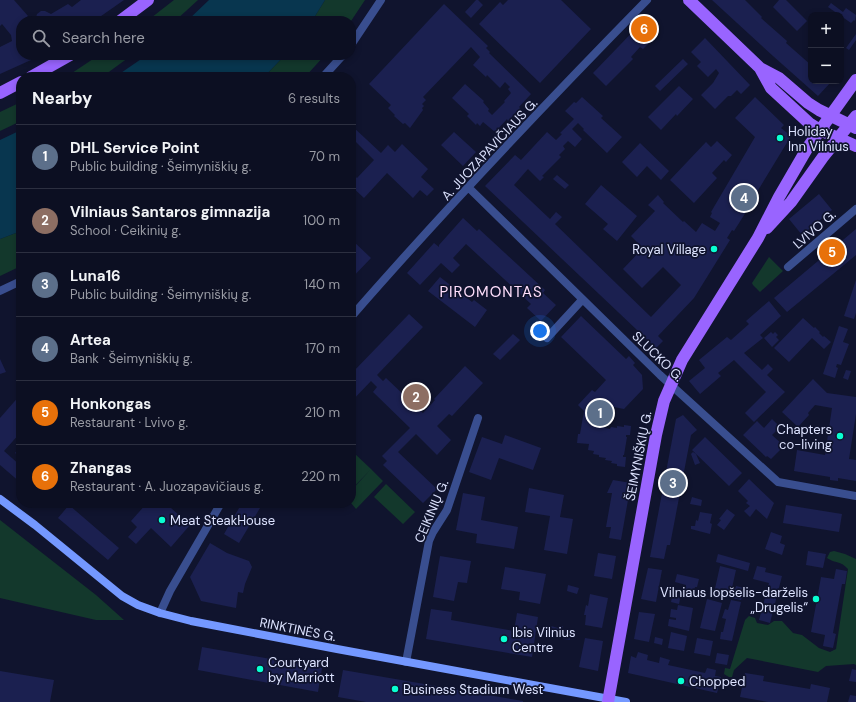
<!DOCTYPE html>
<meta charset="utf-8">
<style>
:root{--surface:#0c0f22;--page:#1a1d2f;--text:#f1f3f6;--muted:#9a9ca5;--line:#2c2f40;--accent:#0b8043}
body{margin:0;font-family:"DM Sans",sans-serif;background:var(--page);color:var(--text)}
.controls{position:absolute;right:12px;top:12px;display:grid;overflow:hidden;border-radius:8px;box-shadow:0 2px 6px #0003}
.controls button{width:36px;height:36px;display:grid;place-items:center;padding:0;border:0;border-bottom:1px solid var(--line);background:var(--surface);color:var(--text);font:20px sans-serif}
.you{position:absolute;left:540px;top:331px;width:14px;height:14px;margin:-10px;border:3px solid #fff;border-radius:50%;background:#1a73e8;box-shadow:0 0 0 6px #1a73e833}
.badge{display:grid;place-items:center;width:26px;height:26px;border-radius:50%;background:var(--accent);color:#fff;font-size:13px;font-weight:700}
.pin{position:absolute;translate:-50% -50%;border:2px solid #fff;box-shadow:0 1px 4px #0006}
.list{margin:0;padding:0;list-style:none}
h2{display:flex;justify-content:space-between;align-items:center;height:52px;margin:0;padding:0 16px;font-size:17px}
h2 small{font-size:13px;font-weight:400;color:var(--muted)}
.list li{display:grid;grid-template-columns:26px 1fr auto;gap:12px;align-items:center;box-sizing:border-box;height:64px;padding:0 16px;border-top:1px solid var(--line)}
.list b{display:block;font-size:15px;white-space:nowrap}
.list p{margin:0;font-size:13px;white-space:nowrap;color:var(--muted)}
.list em{font-size:13px;font-style:normal;color:var(--muted)}
.icon{flex:none;width:22px;height:22px;fill:none;stroke:currentColor;stroke-width:2;stroke-linecap:round;stroke-linejoin:round}
.map{position:relative;flex:none;width:856px;height:702px;overflow:hidden}
.search{position:absolute;background:var(--surface);box-shadow:0 2px 6px #0003;left:16px;top:16px;width:340px;height:44px;display:flex;align-items:center;gap:10px;box-sizing:border-box;padding:0 14px;border-radius:16px;color:var(--muted);font-size:15px}
.panel{position:absolute;background:var(--surface);box-shadow:0 2px 6px #0003;left:16px;top:72px;width:340px;height:436px;border-radius:16px}
.map>svg:first-child{display:block}
.green{fill:#13382c}
.water{fill:#08364f}
.building{fill:#1b2050}
.lines{fill:none;stroke-linecap:round;stroke-linejoin:round}
.minor{stroke:#394e8f;stroke-width:8}
.tertiary{stroke:#394e8f;stroke-width:8}
.secondary{stroke:#7498ff;stroke-width:8}
.primary{stroke:#9964ff;stroke-width:12}
.poi-dot{fill:#09ffd2;stroke:#10142e;stroke-width:1.5}
.labels{text-anchor:middle;stroke-width:3.5;stroke-linejoin:round;paint-order:stroke}
.poi-label{font-size:13px;fill:#dde3ff;stroke:#10142e;text-anchor:start}
.street-label{font-size:13px;fill:#dde3ff;stroke:#10142e}
.quarter-label{font-size:15px;letter-spacing:1px;fill:#ffdffc;stroke:#10142e}
</style>
<div class="map">
<svg width="856" height="702" viewBox="0 0 856 702">
<rect width="100%" height="100%" fill="#10142e"/>
<!-- green -->
<path class="green" d="M174,0H198L175,21H147Z
M325,0H365L351,21H312Z
M99,55H132L102,77H66Z
M285,55H325L305,77H264Z
M21,102V121L0,131V112Z
M21,231V266L0,276V239Z
M769,257L783,271L760,292L753,285L752,283Z
M354,453L371,469L351,490V457Z
M371,469L383,481L356,509L351,503V491Z
M386,484L415,512L403,524L374,497Z
M0,520L96,595L124,620H96L0,598Z
M834,551L845,554L856,559V665L854,664L826,666L818,672L747,658L734,670L732,677H729L724,674L725,668L730,669L745,620L749,616L755,618L757,623L768,625L774,621H782L793,633L802,635L819,648L830,652L836,649L848,569C840,560 836,564 827,558L830,552Z"/>
<!-- water -->
<path class="water" d="M209,0H325L312,21H187Z
M147,55H285L264,77H115Z
M21,130V231L0,239V140Z"/>
<!-- building -->
<path class="building" d="M0,0H14L28,16L21,21V55H40L31,60L0,74V47L12,41L11,35L2,24L0,26Z
M81,0H124L94,21H35L37,14L41,11H45L51,14L68,4L72,7Z
M476,0H478L483,5L471,18L465,12Z
M508,0H561L591,29L540,83L479,24L500,2L503,5Z
M712,0H745L762,17L761,18L787,41L786,43L811,65V81L831,82L818,96L773,56Z
M779,0H786L807,21L797,31L773,7Z
M831,3L843,12L846,8L856,15L855,21L854,20L851,23L828,7Z
M444,4L488,46L486,48L490,52L489,53L531,94L519,107L520,108L508,121L507,119L495,132L483,122L480,126L477,123L476,125L467,116L469,114L452,98L465,84L484,101L483,102L489,109L488,111L492,115L505,102L504,101L511,93L508,89L510,87L505,82L500,88L487,75L486,77L473,65L480,57L471,47L423,97L426,100L422,104L424,106L422,108L423,110L410,128L405,123L403,124L394,116L395,115L388,108L391,105L369,84Z
M645,19L657,30L646,41L649,43L643,49L640,47L631,57L633,59L606,86L593,73Z
M856,34V40L849,50L846,48Z
M705,38L750,85L741,94L737,90L731,96H728L715,109L701,95L713,83L719,73L716,69L708,77L697,66L701,62L691,52Z
M683,59L688,64L660,91L655,86Z
M679,86L693,99L677,116L676,114L661,130L648,117Z
M582,97L603,116L601,118L622,137L607,153L583,130L584,129L578,123L572,129L582,139L575,147L568,141L563,146L565,149L559,155L561,157L542,176L544,177L540,181L528,169L514,185L550,219L556,212L562,217L555,224L651,317L681,285L663,267L642,288L623,269L643,248L631,236L655,211L648,205L658,195L664,202L663,203L683,222L684,221L696,232L702,223L715,231L720,223L710,217L712,213L711,212L755,137L735,118L755,97L784,125L781,128L791,136L757,192L758,193L734,231L732,230L727,238L730,240L694,298L658,336L663,341L656,348L485,186L515,155L521,160L547,132L556,140L562,134L560,133L574,119L565,111L574,102L576,103Z
M351,125L381,153L388,145L395,152L402,144L428,169L421,177L434,189L427,196L420,190L413,198L387,173L364,198L351,186V172L357,178L374,160L356,142L351,147Z
M454,132L476,152L463,166L441,145Z
M717,141L732,155L726,162L724,160L712,173L717,178L694,203L670,180L706,142L711,147Z
M640,143L669,171L661,180L647,166L637,177L622,162Z
M557,175L569,185L565,189L553,179Z
M601,185L637,216L617,241L603,229L608,224L585,204Z
M819,194L832,210L802,235L789,219Z
M463,218L477,231L479,229L545,290L543,293L556,305L541,321L527,308L531,304L466,244L453,258L460,265L452,273L441,263L420,285L407,273L434,243L439,247V245Z
M856,229V255L787,312L774,298Z
M351,239L371,258L351,279Z
M440,277L472,302L474,300L487,310L475,327L428,291Z
M856,280V313L854,319L844,316Z
M769,301L781,316L760,335L763,338L744,353L762,370L768,364L773,369L767,375L785,392L754,422L745,413L766,392L734,360L718,373L721,376L700,394L689,381L705,368L699,360L727,337L731,340L749,324L746,321Z
M409,314L423,327L377,375L383,381L386,378L423,413L435,400L434,399L465,366L483,383L452,416L449,414L437,426L451,440L437,455L416,434L398,452L437,489L423,503L383,465L387,461L382,456L410,428L373,392L377,387L371,381L351,402V374Z
M581,316L626,359L629,356L635,363L633,365L642,375L643,389L624,409L609,406L605,428L610,429L611,427L617,428V426L624,427V425L631,426L630,435H626V437H627L624,455H623V457H626L625,467L617,466V464L611,463L612,461L605,460L606,458L599,457V455L593,454L594,451L588,450L589,444L577,443L578,434H580L584,411L578,405L592,390L595,392L606,380L561,337Z
M803,318L814,328L815,327L820,332L819,333L823,337L824,336L831,342L824,349L812,338L789,362L774,348Z
M839,326L848,329L843,342L849,344L841,365L837,364L836,367L838,368L835,378L823,374Z
M771,332L773,334L775,332L778,335L776,337L779,340L772,347L764,338Z
M513,334L520,340L500,360L493,354Z
M0,359L6,372L0,374Z
M846,370L851,371L848,380L843,378Z
M813,379L827,393L856,397V414L849,459L856,460V481L838,478V481L830,480V477L794,471L797,450L825,455L832,408L815,405L808,413L809,415L798,427L782,412Z
M21,394V432L4,451L21,466V483L0,465V418Z
M683,415L697,430L691,435L670,545H667L664,559L650,557L676,419Z
M772,419L780,427L772,435L784,446L771,459L767,456L766,457L743,435L757,421L764,428Z
M505,435L541,448L533,470L499,458L491,480L469,472L482,437L502,444Z
M705,437L742,473L729,486L692,450Z
M21,445V458L15,453Z
M693,452L696,454L700,463L695,465L691,454Z
M749,479L774,503L767,519L756,509L750,517L744,511L750,506L746,503L748,501L738,491Z
M613,480L631,483L621,540L609,538L611,527H606L612,493H607Z
M529,488L564,495L560,517L573,519L567,554L544,550L550,516L525,512Z
M463,493L485,497L481,520L518,527L514,549L476,543L477,534L456,530Z
M692,497L702,500L701,506L690,504Z
M147,503H175L171,508L190,525L171,547L151,528L136,544L128,537L137,527L131,521Z
M242,503H263L239,543L224,534Z
M69,505L119,548L108,560L58,518Z
M786,505L842,514L839,532L783,523Z
M727,509L735,515L724,530L717,525L721,520L719,519Z
M700,512L712,514L710,523L712,524L710,534L691,529V526H695L696,520L698,521Z
M771,532L782,536L780,543L785,545L782,555L765,549Z
M210,543L227,553L249,561L252,567L245,584L243,593L238,592L236,608L201,601L190,577Z
M808,551L826,554L823,568L806,565Z
M598,553L616,556L612,579L594,576Z
M718,554L750,563L748,571L716,562Z
M440,556L471,561L467,583L458,582L454,601L433,597Z
M720,566L736,570L730,597L714,593Z
M757,566L766,568L765,572L782,576L770,623L759,620L769,583L753,579Z
M505,567L546,574L540,604L519,600L520,592L501,589Z
M648,568L662,570L656,602L641,599Z
M836,569L847,571L845,584H842L833,633L836,634L833,648L823,646L825,635L811,632L821,577L834,579Z
M677,574L699,579L697,587H695L693,597L684,595L686,585L675,582Z
M568,585L579,588L577,594L567,591Z
M736,586L744,588L741,600L732,598Z
M673,593L681,594L679,604L671,602Z
M590,594L608,598L602,628L585,625L586,615H584L586,605L588,606Z
M707,599L722,603L715,631L700,628Z
M731,600L741,602L732,641L720,639L721,632H723L726,619L722,618L725,609L728,610Z
M678,605L693,608L689,631L668,626L669,619L676,620V618L670,617L671,609L677,610Z
M431,609L452,612L451,620L514,631L517,613L538,617L532,657L426,639Z
M639,612L655,614L649,642L634,639Z
M551,626L558,628L559,626H563L562,629L573,631L572,638L570,637V640L563,639V636L549,633Z
M671,632L687,636L684,651L668,648Z
M655,637L663,639L662,645L654,643Z
M585,638L603,641L598,671L579,667Z
M697,638L713,641L710,656L694,653Z
M202,647L322,668L318,692L198,670Z
M638,652L648,655L647,660L659,663L660,657L670,660L668,665L705,673L707,668L716,670L715,676L721,677L717,693L628,673L631,656L636,658Z
M717,653L729,655L727,665L715,663Z
M852,669L856,670V682L849,681Z
M343,670L523,701V702H366L338,697Z
M0,671L54,680L50,702H0Z
M745,673L764,676L763,681L810,689L811,684L830,688L827,702H768L740,697Z
M850,695L856,696V702H848Z"/>
<g class="lines">
<!-- minor -->
<path class="minor" d="M469,188L660,375L778,482L856,496
M788,267L856,209
M351,317C446,208 546,103 647,0
M547,338L582,300
M160,613L170,591L221,503
M406,662L429,541L433,532L447,510L478,418"/>
<!-- tertiary -->
<path class="tertiary" d="M351,45L381,0
M323,77L343,55
M0,291L21,281"/>
<!-- secondary -->
<path class="secondary" d="M0,499L35,525L122,596L138,605L160,613L191,621L337,649L626,702"/>
<!-- primary -->
<path class="primary" d="M689,0L760,68L779,78L808,103L819,110L856,128
M120,21L148,0
M760,68L771,88L809,123L820,130L856,146
M31,77L70,55
M0,93L21,82
M767,228L791,202L823,157L856,116
M608,702L656,435L664,401L682,360L758,238L779,197L808,147L856,80"/>
</g>
<!-- markers -->
<g class="poi-dot">
<circle cx="780" cy="138" r="4"/>
<circle cx="714" cy="249" r="4"/>
<circle cx="840" cy="436" r="4"/>
<circle cx="162" cy="520" r="4"/>
<circle cx="816" cy="599" r="4"/>
<circle cx="504" cy="639" r="4"/>
<circle cx="260" cy="669" r="4"/>
<circle cx="681" cy="681" r="4"/>
<circle cx="395" cy="689" r="4"/>
</g>
<g class="labels">
<!-- poi labels -->
<g class="poi-label">
<text x="788" y="136">Holiday<tspan x="788" dy="15">Inn Vilnius</tspan></text>
<text x="706" y="254" text-anchor="end">Royal Village</text>
<text x="832" y="434" text-anchor="end">Chapters<tspan x="832" dy="15">co-living</tspan></text>
<text x="170" y="525">Meat SteakHouse</text>
<text x="808" y="597" text-anchor="end">Vilniaus lopšelis-darželis<tspan x="808" dy="15">„Drugelis“</tspan></text>
<text x="512" y="637">Ibis Vilnius<tspan x="512" dy="15">Centre</tspan></text>
<text x="268" y="667">Courtyard<tspan x="268" dy="15">by Marriott</tspan></text>
<text x="689" y="686">Chopped</text>
<text x="403" y="694">Business Stadium West</text>
</g>
<!-- street labels -->
<g class="street-label">
<text transform="translate(489 149) rotate(-47)" y="5">A. JUOZAPAVIČIAUS G.</text>
<text transform="translate(814 229) rotate(-41)" y="5">LVIVO G.</text>
<text transform="translate(658 356) rotate(44)" y="5">SLUCKO G.</text>
<text transform="translate(638 456) rotate(-79)" y="5">ŠEIMYNIŠKIŲ G.</text>
<text transform="translate(431 511) rotate(-67)" y="5">CEIKINIŲ G.</text>
<text transform="translate(298 629) rotate(11)" y="5">RINKTINĖS G.</text>
</g>
<!-- quarter labels -->
<g class="quarter-label">
<text x="491" y="297">PIROMONTAS</text>
</g>
</g>
</svg>
<div class="controls">
<button>+</button>
<button>−</button>
</div>
<div class="you"></div>
<div class="pin badge" style="left:600px;top:413px;background:#5c6f8a">1</div>
<div class="pin badge" style="left:416px;top:397px;background:#8d6e63">2</div>
<div class="pin badge" style="left:673px;top:483px;background:#5c6f8a">3</div>
<div class="pin badge" style="left:744px;top:198px;background:#5c6f8a">4</div>
<div class="pin badge" style="left:832px;top:252px;background:#e8710a">5</div>
<div class="pin badge" style="left:644px;top:29px;background:#e8710a">6</div>
<div class="search"><svg class="icon" aria-label="search" viewBox="0 0 24 24"><circle cx="10" cy="10" r="6"/><path d="M15 15l6 6"/></svg>Search here</div>
<section class="panel">
<h2>Nearby<small>6 results</small></h2>
<ul class="list">
<li><span class="badge" style="background:#5c6f8a">1</span><div><b>DHL Service Point</b><p>Public building · Šeimyniškių g.</p></div><em>70 m</em></li>
<li><span class="badge" style="background:#8d6e63">2</span><div><b>Vilniaus Santaros gimnazija</b><p>School · Ceikinių g.</p></div><em>100 m</em></li>
<li><span class="badge" style="background:#5c6f8a">3</span><div><b>Luna16</b><p>Public building · Šeimyniškių g.</p></div><em>140 m</em></li>
<li><span class="badge" style="background:#5c6f8a">4</span><div><b>Artea</b><p>Bank · Šeimyniškių g.</p></div><em>170 m</em></li>
<li><span class="badge" style="background:#e8710a">5</span><div><b>Honkongas</b><p>Restaurant · Lvivo g.</p></div><em>210 m</em></li>
<li><span class="badge" style="background:#e8710a">6</span><div><b>Zhangas</b><p>Restaurant · A. Juozapavičiaus g.</p></div><em>220 m</em></li>
</ul>
</section>
</div>
